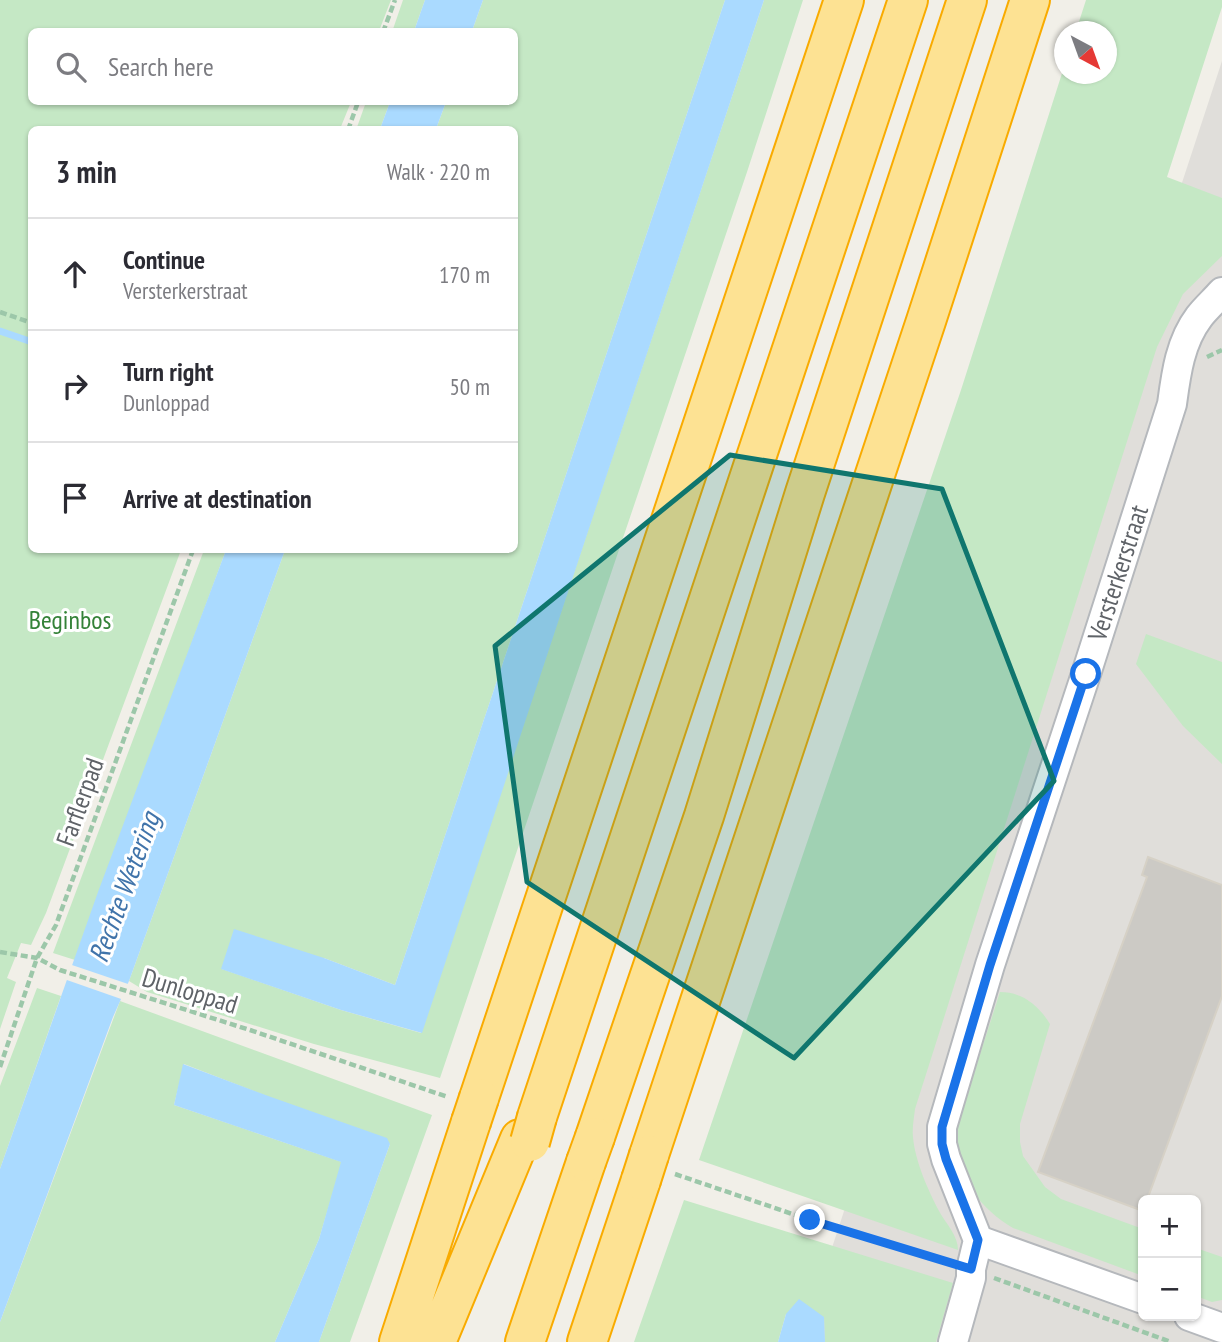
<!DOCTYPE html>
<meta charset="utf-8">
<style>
:root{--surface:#fff;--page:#f7f7f7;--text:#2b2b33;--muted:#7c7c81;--line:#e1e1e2}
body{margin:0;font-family:"PT Sans Narrow",sans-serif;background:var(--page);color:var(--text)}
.controls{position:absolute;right:21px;bottom:21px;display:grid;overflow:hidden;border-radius:10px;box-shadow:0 2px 5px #0004}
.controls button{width:63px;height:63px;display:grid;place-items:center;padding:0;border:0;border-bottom:2px solid var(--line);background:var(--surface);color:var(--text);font:35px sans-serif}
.compass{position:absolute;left:1054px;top:21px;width:63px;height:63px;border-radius:50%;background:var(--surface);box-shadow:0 2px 5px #0004;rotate:139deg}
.stop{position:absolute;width:21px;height:21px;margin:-16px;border:5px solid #1a73e8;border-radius:50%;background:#fff}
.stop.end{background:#1a73e8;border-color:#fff;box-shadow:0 2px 7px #0008}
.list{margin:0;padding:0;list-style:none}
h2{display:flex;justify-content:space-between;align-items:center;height:91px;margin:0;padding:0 28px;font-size:30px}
h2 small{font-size:23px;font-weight:400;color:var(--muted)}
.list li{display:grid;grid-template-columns:46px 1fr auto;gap:21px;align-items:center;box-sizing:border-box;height:112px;padding:0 28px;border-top:2px solid var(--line)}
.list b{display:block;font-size:26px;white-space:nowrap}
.list p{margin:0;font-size:23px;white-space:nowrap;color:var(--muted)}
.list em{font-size:23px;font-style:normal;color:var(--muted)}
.icon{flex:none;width:38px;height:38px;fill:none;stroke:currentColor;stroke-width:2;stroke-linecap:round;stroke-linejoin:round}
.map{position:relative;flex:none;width:1222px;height:1342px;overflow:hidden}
.search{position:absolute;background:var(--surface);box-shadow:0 2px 5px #0004;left:28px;top:28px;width:490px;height:77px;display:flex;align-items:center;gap:18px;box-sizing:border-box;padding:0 24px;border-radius:10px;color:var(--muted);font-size:26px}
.panel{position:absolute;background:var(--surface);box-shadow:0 2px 5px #0004;left:28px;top:126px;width:490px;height:427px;border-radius:10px}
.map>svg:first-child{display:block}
.industrial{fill:#e0deda;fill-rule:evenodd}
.green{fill:#c5e8c5}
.water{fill:#aadaff}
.pier{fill:#f1efe8}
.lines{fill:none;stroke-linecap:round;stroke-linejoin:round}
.stream{stroke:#aadaff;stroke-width:7}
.building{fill:#cccac5;stroke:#d6d1c6;stroke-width:2}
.minor-casing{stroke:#b5b8bc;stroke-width:32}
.motorway-casing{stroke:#f9ab00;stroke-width:42}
.path{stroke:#9cc7a9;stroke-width:4.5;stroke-dasharray:7 3.5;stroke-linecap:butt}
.minor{stroke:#fff;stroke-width:28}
.motorway{stroke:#fde293;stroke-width:38}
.motorway-bridge-casing{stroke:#f9ab00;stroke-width:42;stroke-linecap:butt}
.motorway-bridge{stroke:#fde293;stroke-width:38}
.route{stroke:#1a73e8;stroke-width:9}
.marked{fill:#0f766e;fill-opacity:0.2;stroke:#0f766e;stroke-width:5;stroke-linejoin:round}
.labels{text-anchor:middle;stroke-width:6;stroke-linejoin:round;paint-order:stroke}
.street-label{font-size:26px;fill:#5f6368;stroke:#fff}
.park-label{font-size:26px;fill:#348238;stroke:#fff}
.water-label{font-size:28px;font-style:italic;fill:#4174aa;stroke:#fff}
</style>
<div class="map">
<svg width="1222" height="1342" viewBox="0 0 1222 1342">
<rect width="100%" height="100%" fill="#f1efe8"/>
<!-- industrial -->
<path class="industrial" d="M1222,61V1342H801ZM1143,1200H1196V1316H1143Z"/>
<!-- green -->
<path class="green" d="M0,0H391L379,31L32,32V102H351L340,129L32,130V550H181L46,913L31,945L21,943L7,978L16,982L0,1029Z
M403,0H425L414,31L392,32Z
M483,0H725L395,985L324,958L222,969L341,1010L421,1033L764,0H803L747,172L440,1078L314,1044L147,992L129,981L285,550H514V130L436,129L446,102H514V32L472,31Z
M1086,0H1222V7L1167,177L1222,198V256L1183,294L1157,347L915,1109C914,1118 912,1128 913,1137C915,1161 928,1190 939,1211C946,1224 958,1235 958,1250L699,1160L961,390L1064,67V74H1106V32L1076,31Z
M366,102H390L380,129L356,130Z
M204,550H226L75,960L53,953Z
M1146,634L1222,662V764L1183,726L1136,664Z
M37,988L61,996L0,1169V1086Z
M1000,992C1023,992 1039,1006 1050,1024L1020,1124V1142L1023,1156L1045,1187L1061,1199L1143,1229V1276L1013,1228C977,1207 951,1170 957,1126Z
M120,1001L432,1115L350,1342H319L390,1144L184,1064L174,1105L342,1162L319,1239L275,1342H0V1322Z
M684,1200L953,1283L936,1342H825L824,1317L786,1314L778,1342H634Z
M1196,1248L1222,1257V1300L1212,1302L1196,1296Z"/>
<!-- water -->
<path class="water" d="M425,0H483L472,31H414Z
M725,0H764L422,1033L341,1010L221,969L234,929L324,958L395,985Z
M390,102H446L436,129H380Z
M226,550H285L129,981L113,1017L0,1322V1169L98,892Z
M183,1064L271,1097L387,1138L390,1144L319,1342H275L319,1239L341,1162L174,1105Z
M799,1299L824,1317L825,1342H778L786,1314Z"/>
<!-- pier -->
<path class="pier" d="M69,964L131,985L124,1000L64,979Z"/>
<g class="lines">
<!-- stream -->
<path class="stream" d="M0,331L32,342"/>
</g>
<!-- building -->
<path class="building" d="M1148,857L1222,885V996L1147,1200H1143V1211L1038,1172L1147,877L1142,875Z"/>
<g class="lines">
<defs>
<path id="minor" d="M978,1240L1143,1299
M1189,1316L1222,1328
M953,1342L971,1278V1269L978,1240L946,1159L942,1144V1127L990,965L1086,674L1172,404C1176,374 1180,342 1199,317C1205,309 1214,301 1222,292"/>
<path id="motorway" d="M479,1098L844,0
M537,1117L908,0
M595,1137L704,816L805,493L967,0
M649,1155L926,321L1030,0
M399,1342L471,1122
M436,1342L520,1139
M525,1342L586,1162
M587,1342L641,1180"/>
</defs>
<!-- minor casing -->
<use href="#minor" class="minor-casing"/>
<!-- motorway casing -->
<use href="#motorway" class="motorway-casing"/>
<!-- path -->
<path class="path" d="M383,32L395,0
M348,130L358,102
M0,312L32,323
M1207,357L1222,350
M0,952L37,958L60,970L250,1030L448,1097
M0,1067L37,958L56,925L193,550
M675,1174L810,1220L946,1262
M994,1278L1171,1342"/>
<!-- minor -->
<use href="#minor" class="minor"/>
<!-- motorway -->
<use href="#motorway" class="motorway"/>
<defs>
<path id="motorway-bridge" d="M471,1122L479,1098
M530,1142L537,1117
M586,1162L595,1137
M641,1180L649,1155"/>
</defs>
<!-- motorway-bridge casing -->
<use href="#motorway-bridge" class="motorway-bridge-casing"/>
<!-- motorway-bridge -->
<use href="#motorway-bridge" class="motorway-bridge"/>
</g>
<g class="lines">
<!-- route -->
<path class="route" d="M810,1220L971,1269L978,1240L946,1159L942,1144V1127L990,965L1086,674"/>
</g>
<!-- marked area -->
<path class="marked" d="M730,455L942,489L1054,781L794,1058L527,882L495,646Z"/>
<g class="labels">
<!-- street labels -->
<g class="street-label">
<text transform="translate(1118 573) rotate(-72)" y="9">Versterkerstraat</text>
<text transform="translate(80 802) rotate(-70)" y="9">Farflerpad</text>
<text transform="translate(190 991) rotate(17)" y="9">Dunloppad</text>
</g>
<!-- park labels -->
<g class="park-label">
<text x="70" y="629">Beginbos</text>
</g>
<!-- water labels -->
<g class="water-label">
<text transform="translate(124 887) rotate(-70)" y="10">Rechte Wetering</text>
</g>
</g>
</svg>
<div class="controls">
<button>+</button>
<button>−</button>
</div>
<svg class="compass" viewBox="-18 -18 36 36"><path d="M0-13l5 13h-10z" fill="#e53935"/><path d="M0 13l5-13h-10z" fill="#7c7c81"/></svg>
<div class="stop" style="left:1086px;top:674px"></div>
<div class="stop end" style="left:810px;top:1220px"></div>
<div class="search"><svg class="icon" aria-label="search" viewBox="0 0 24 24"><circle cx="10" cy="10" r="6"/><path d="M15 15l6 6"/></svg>Search here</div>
<section class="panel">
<h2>3 min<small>Walk · 220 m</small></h2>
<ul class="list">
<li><svg class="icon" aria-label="ahead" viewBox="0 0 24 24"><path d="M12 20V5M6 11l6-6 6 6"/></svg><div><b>Continue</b><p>Versterkerstraat</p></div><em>170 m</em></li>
<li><svg class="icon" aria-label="right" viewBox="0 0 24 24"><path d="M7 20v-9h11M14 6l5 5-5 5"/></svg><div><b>Turn right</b><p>Dunloppad</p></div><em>50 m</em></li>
<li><svg class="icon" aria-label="arrive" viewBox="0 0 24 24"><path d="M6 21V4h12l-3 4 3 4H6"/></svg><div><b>Arrive at destination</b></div></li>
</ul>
</section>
</div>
